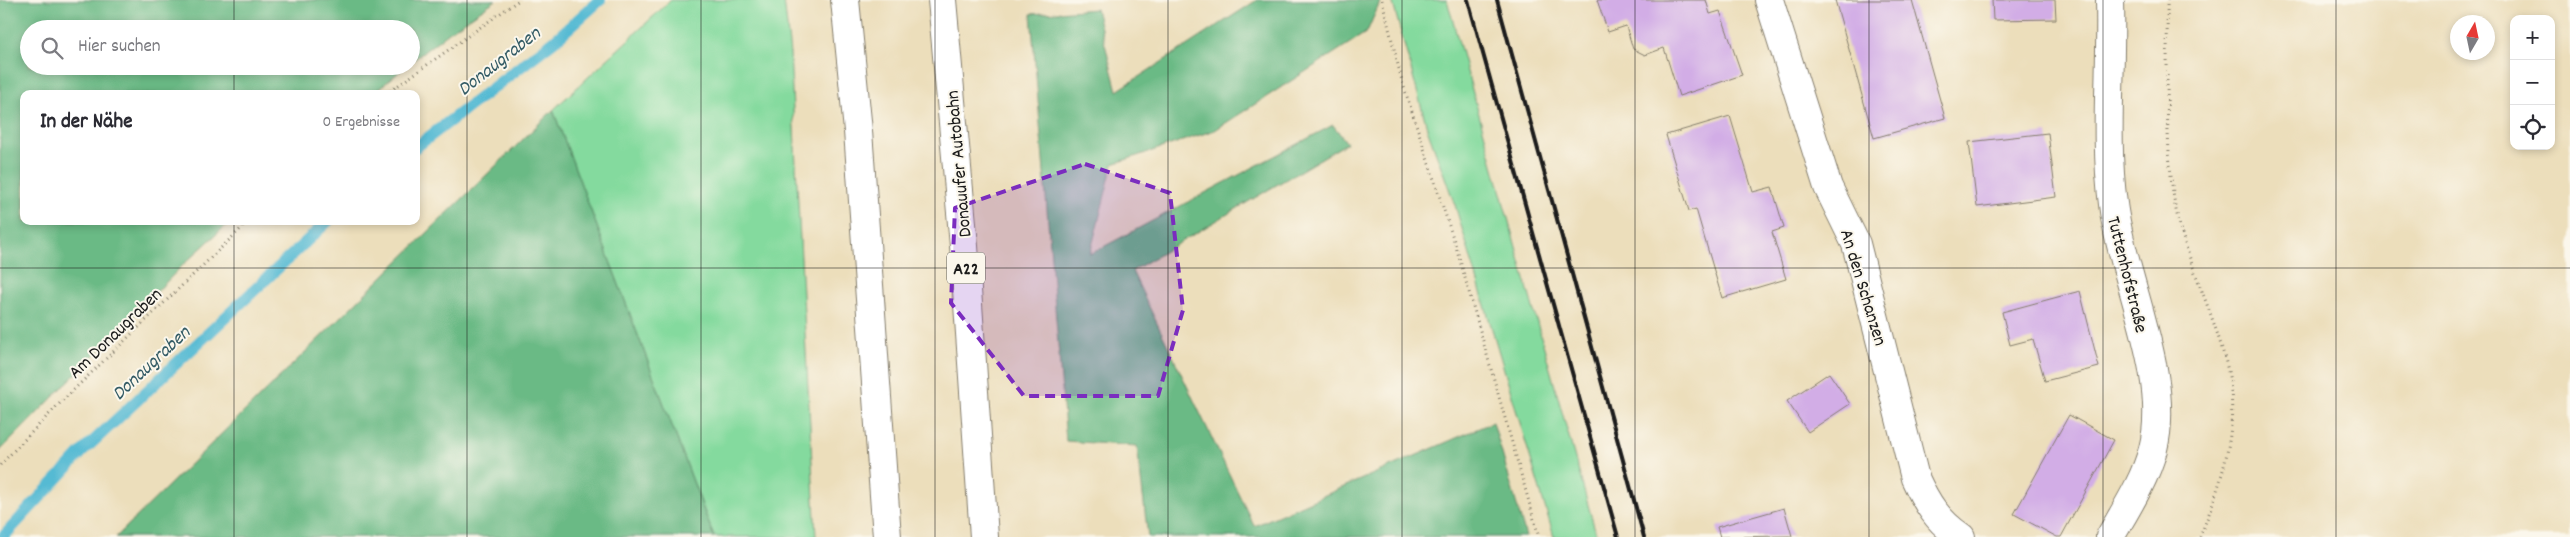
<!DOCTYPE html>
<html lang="de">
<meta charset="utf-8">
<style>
:root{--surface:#fff;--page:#f7f7f7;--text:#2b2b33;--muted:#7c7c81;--line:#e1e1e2}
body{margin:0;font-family:Dekko,sans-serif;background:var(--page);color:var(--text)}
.controls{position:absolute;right:15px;top:15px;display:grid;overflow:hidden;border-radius:10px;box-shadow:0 2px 8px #0003}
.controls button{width:45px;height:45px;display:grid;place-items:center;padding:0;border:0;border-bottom:1px solid var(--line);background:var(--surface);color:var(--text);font:25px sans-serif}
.compass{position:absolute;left:2450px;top:15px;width:45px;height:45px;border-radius:50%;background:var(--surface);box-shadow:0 2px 8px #0003;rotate:9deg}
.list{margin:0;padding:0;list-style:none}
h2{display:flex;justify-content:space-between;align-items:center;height:65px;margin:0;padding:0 20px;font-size:21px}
h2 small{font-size:16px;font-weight:400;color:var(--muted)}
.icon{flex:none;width:28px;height:28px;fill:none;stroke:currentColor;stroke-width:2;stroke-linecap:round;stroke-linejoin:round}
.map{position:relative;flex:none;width:2570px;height:537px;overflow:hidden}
.search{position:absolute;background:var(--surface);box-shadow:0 2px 8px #0003;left:20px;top:20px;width:400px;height:55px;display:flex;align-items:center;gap:12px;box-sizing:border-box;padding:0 18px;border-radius:28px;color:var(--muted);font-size:19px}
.panel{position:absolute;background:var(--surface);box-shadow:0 2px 8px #0003;left:20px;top:90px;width:400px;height:135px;border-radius:10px}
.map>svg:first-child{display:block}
.green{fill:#84da9e;stroke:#507b5d}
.forest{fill:#6bba85;stroke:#446b50}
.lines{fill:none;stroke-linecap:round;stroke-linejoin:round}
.stream{stroke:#55bad3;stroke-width:12}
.building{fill:#d2ade6}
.minor-casing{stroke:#847d6c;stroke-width:30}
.motorway-casing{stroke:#847d6c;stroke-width:30}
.path{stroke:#847d6c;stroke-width:3;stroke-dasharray:1 4;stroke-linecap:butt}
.minor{stroke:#fff;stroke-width:28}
.motorway{stroke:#fff;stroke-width:28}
.rail{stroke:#1c1c1c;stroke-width:4}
.marked{fill:#7b2cbf;fill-opacity:0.2;stroke:#7b2cbf;stroke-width:4;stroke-dasharray:10 6;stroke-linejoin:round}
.grid{fill:none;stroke:#1c1c1c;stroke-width:1;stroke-opacity:0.55}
.labels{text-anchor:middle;stroke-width:4;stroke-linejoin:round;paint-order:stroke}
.shield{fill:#fbf7ec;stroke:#5f5e5a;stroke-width:1}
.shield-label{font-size:18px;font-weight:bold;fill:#1c1c1c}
.street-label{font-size:19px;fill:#1c1c1c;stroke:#fbf7ec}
.water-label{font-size:20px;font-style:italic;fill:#335b65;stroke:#fbf7ec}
</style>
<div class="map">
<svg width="2570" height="537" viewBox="0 0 2570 537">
<rect width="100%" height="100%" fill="#fbf7ec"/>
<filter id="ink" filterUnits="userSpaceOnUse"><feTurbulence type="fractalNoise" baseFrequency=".02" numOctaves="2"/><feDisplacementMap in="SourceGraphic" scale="10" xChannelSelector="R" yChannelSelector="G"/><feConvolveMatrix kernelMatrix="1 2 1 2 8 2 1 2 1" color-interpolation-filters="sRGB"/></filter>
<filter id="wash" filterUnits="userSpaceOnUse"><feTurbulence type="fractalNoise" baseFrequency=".0096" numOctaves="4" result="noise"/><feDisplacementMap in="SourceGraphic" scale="20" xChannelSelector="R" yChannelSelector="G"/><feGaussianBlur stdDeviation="1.12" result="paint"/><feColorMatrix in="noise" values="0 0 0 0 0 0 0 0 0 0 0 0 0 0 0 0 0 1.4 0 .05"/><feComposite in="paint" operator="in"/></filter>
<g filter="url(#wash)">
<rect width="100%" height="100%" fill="#ecdebb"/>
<!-- green -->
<path class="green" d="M671,0H784L790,53L816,537H714L553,110Z
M1392,0H1447L1597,537H1554L1455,205L1428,131Z"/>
<!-- forest -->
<path class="forest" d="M0,0H496L449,32L411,62V29H29V66H406L373,94H24V221H231L185,263L0,451Z
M1257,0H1381L1367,32L1215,130L1113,164L1090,254L1333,125L1347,143L1132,271L1254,526L1493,422L1526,537H1148L1137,446L1066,441L1031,14L1096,9L1117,91Z
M553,110L714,537H116Z"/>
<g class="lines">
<!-- stream -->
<path class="stream" d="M416,147L554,41L600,0
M3,537L82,452L328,221"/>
</g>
<g id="blocks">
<!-- building -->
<path class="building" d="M1597,0H1706L1710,14L1720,11L1742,75L1679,96L1664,48L1645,55L1633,49L1626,26L1608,32Z
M1835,0H1912L1945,118L1874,138Z
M1992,0H2055L2056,19L1993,20Z
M1730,116L1753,192L1772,187L1784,228L1772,232L1786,279L1722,298L1696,209L1689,211L1666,135Z
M2048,133L2056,197L1977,207L1969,142Z
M2080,291L2099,367L2045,381L2033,339L2010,345L2002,312Z
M1829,373L1850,404L1808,432L1787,401Z
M2069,415L2114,440L2061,537H2057L2014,514Z
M1784,508L1792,536L1720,537L1717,527Z"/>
</g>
</g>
<g filter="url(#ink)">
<use href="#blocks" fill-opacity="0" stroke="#847d6c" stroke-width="1"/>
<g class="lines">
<defs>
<path id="minor" d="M1769,0L1828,187L1856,244L1915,478C1926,502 1938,522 1961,537
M2110,0C2112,67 2104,138 2113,204C2122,277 2172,377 2153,449C2145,480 2126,509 2110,537"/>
<path id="motorway" d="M845,0L858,131L887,537
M942,0L964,246L984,537"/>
</defs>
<!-- minor casing -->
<use href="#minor" class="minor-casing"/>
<!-- motorway casing -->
<use href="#motorway" class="motorway-casing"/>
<!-- path -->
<path class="path" d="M1382,0L1402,81L1457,250L1539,537
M2167,0C2168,65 2164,141 2175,205C2186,262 2215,314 2228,371C2240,429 2221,484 2200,537
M386,94L519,0
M0,465L61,402L249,221"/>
<!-- minor -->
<use href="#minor" class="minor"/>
<!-- motorway -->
<use href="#motorway" class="motorway"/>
<!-- rail -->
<path class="rail" d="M1468,0L1618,537
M1497,0L1644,537"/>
</g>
</g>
<!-- marked area -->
<path class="marked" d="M1085,164L1170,193L1183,310L1158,396H1024L951,303L955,208Z"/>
<!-- grid -->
<path class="grid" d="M234,0V29M467,0V537M701,0V537M935,0V537M1168,0V537M1402,0V537M1635,0V537M1869,0V537M2103,0V537M2336,0V537M234,66V94M234,221V537M0,268H2570"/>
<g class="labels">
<!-- shield labels -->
<rect class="shield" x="947" y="252.5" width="38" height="31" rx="4"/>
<g class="shield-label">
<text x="966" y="274">A22</text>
</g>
<!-- street labels -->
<g class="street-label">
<text transform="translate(957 164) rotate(-95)" y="7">Donauufer Autobahn</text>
<text transform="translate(2129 274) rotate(76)" y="7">Tuttenhofstraße</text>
<text transform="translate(1865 287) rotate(73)" y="7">An den Schanzen</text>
<text transform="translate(114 332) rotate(-44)" y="7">Am Donaugraben</text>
</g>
<!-- water labels -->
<g class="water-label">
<text transform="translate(498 60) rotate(-38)" y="7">Donaugraben</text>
<text transform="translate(150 362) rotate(-43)" y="7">Donaugraben</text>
</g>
</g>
</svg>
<div class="controls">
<button>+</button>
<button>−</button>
<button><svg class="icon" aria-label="locate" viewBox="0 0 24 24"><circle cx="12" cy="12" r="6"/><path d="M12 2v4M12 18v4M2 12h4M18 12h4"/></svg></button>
</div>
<svg class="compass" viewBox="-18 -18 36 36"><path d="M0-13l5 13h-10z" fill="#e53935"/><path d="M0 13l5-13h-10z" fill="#7c7c81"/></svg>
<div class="search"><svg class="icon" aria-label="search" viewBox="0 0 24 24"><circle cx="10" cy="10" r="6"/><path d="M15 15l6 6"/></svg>Hier suchen</div>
<section class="panel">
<h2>In der Nähe<small>0 Ergebnisse</small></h2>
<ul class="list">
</ul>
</section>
</div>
